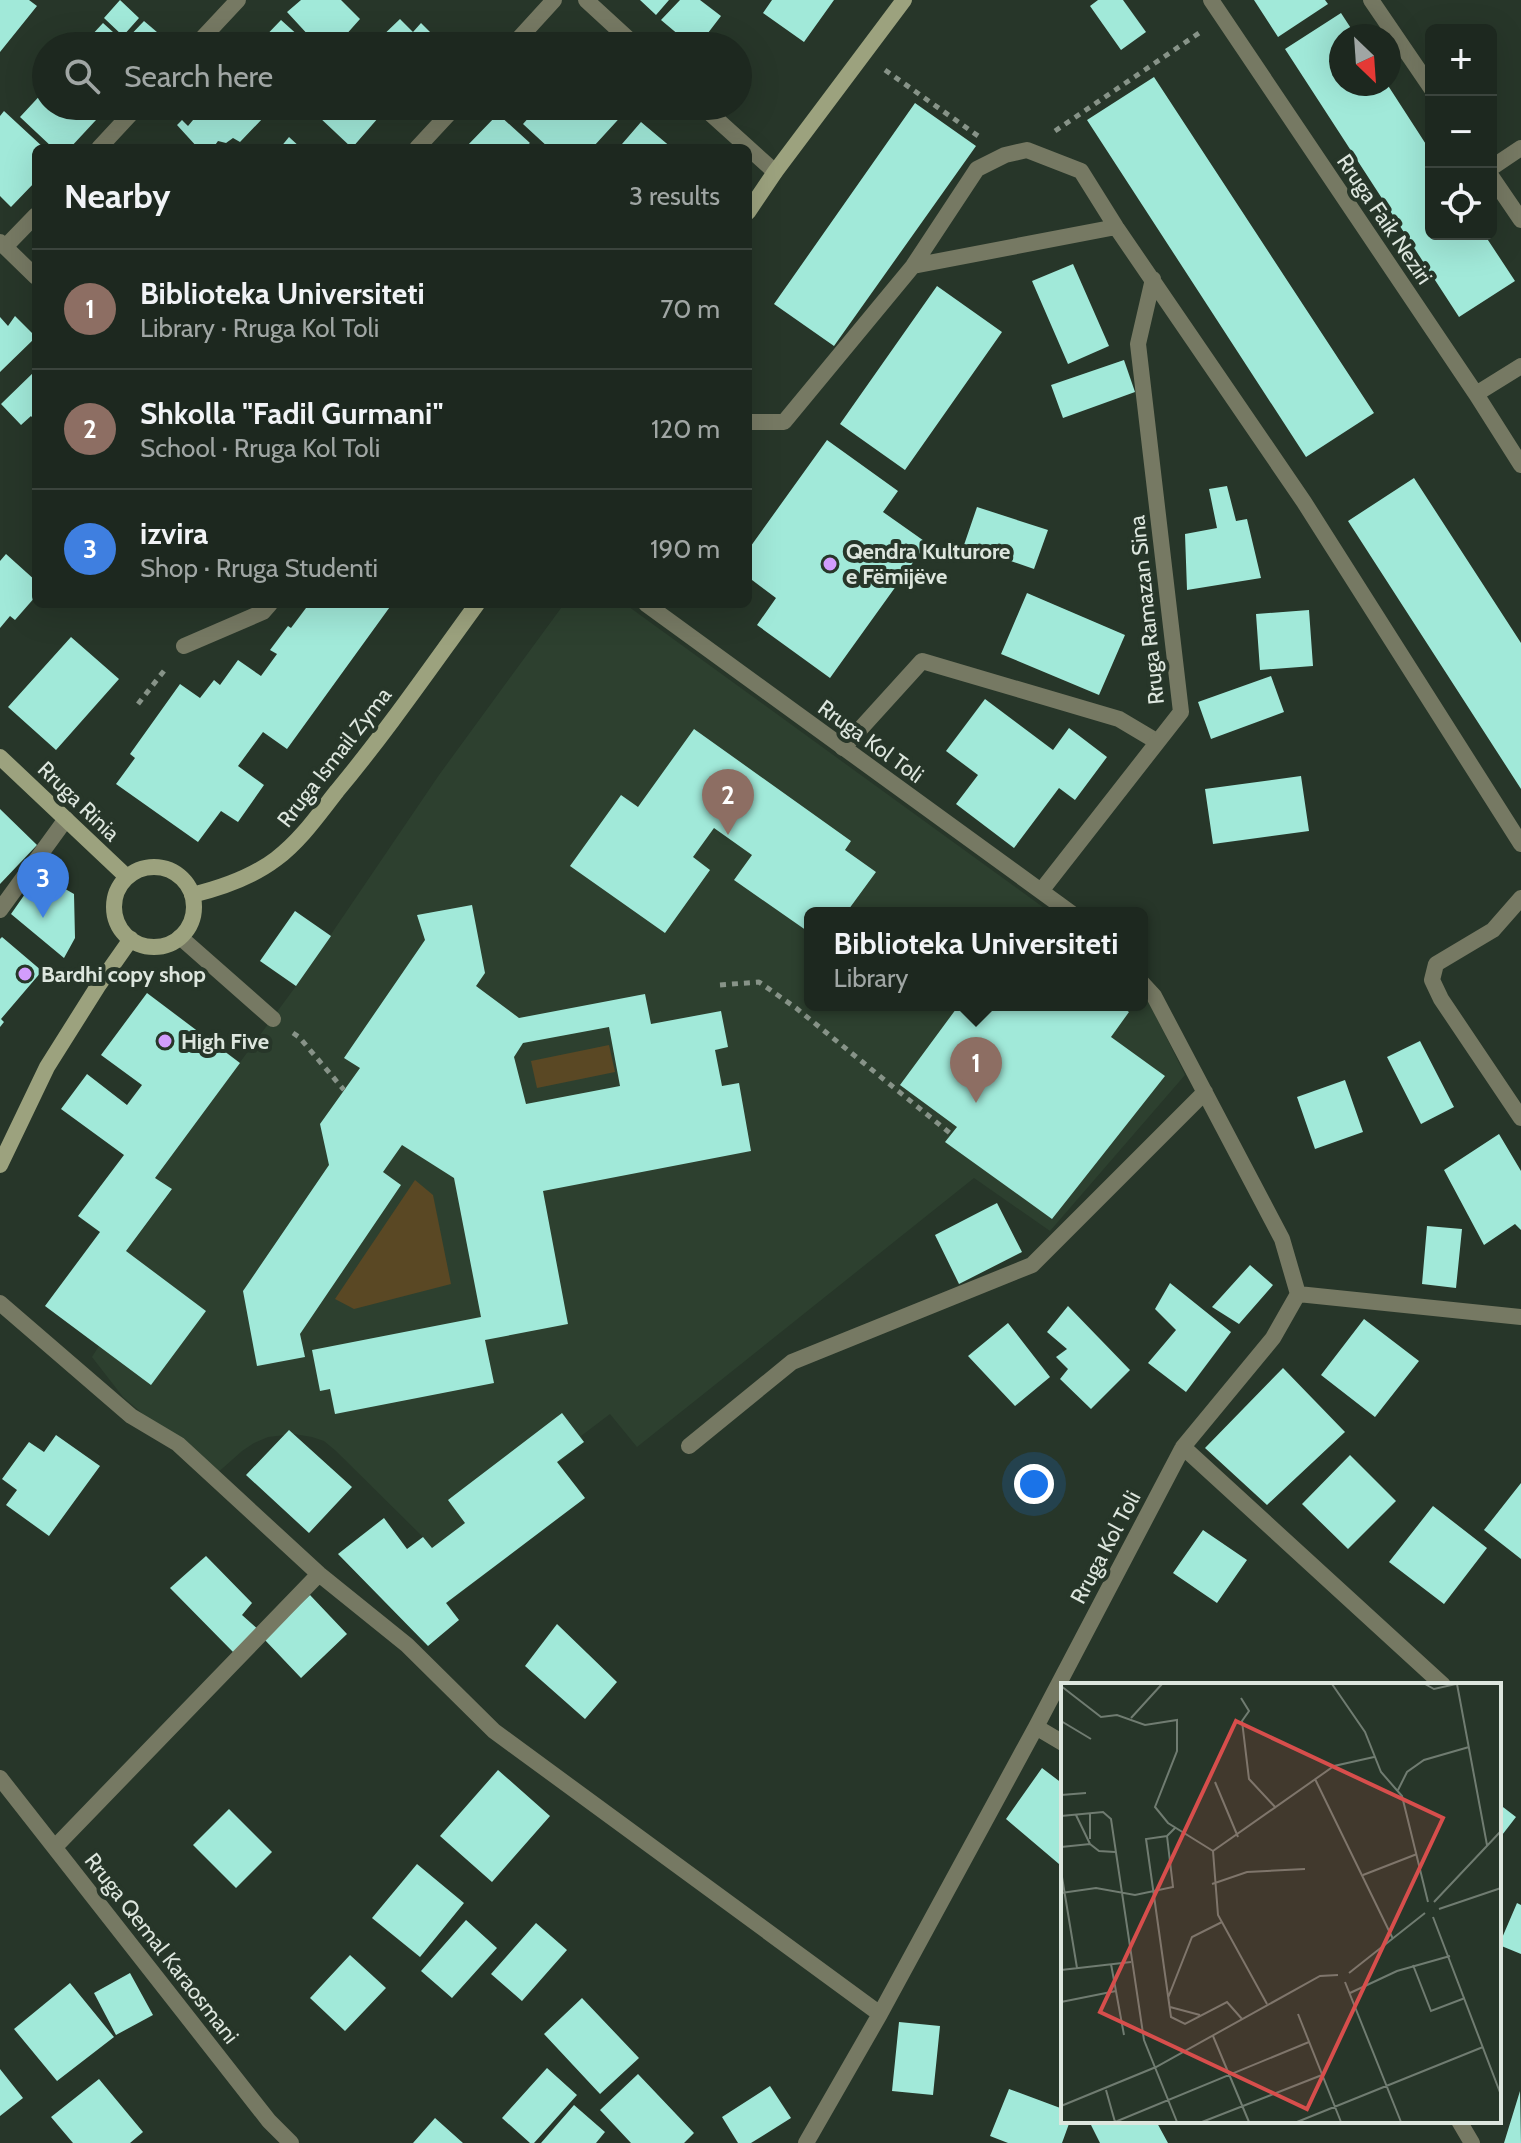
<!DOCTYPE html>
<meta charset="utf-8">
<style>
:root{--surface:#1d281f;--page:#2a342c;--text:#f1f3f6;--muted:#a0a6a4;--line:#3b443d;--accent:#95b2f1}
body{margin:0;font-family:Cabin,sans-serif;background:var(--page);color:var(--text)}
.controls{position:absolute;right:24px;top:24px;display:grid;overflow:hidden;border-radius:12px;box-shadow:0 8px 32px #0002}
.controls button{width:72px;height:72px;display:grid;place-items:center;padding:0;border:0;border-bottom:2px solid var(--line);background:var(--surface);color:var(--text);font:40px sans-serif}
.compass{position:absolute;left:1329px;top:24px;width:72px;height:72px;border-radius:50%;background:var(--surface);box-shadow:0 8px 32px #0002;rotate:155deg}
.you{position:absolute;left:1034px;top:1484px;width:28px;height:28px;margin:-20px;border:6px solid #fff;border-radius:50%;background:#1a73e8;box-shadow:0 0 0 12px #1a73e833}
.badge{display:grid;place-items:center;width:52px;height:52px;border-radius:50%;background:var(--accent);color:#fff;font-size:26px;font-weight:700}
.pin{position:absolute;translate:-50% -66px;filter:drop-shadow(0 2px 4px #0008)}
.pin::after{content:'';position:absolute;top:42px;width:28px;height:24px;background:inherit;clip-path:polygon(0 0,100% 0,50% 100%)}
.popup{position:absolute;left:804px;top:907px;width:344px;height:104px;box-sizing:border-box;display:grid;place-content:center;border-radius:12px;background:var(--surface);filter:drop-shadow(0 2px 6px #0005);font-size:26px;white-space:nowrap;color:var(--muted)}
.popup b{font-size:30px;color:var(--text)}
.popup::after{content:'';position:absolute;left:50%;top:100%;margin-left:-16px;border:16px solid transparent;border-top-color:var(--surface)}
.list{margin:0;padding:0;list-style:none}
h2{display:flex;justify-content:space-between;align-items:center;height:104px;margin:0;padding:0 32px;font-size:34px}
h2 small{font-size:26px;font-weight:400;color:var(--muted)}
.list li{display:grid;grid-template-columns:52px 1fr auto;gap:24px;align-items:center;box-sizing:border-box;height:120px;padding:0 32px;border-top:2px solid var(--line)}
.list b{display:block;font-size:30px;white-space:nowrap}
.list p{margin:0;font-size:26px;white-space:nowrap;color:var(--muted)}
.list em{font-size:26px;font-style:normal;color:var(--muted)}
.icon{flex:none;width:44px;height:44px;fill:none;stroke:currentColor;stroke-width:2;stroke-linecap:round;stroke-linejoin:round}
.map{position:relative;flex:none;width:1521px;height:2143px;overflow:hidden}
.search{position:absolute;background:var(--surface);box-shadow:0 8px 32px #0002;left:32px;top:32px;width:720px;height:88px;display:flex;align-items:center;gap:20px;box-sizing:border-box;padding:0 28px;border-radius:44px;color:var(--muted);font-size:30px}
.panel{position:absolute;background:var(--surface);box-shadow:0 8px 32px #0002;left:32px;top:144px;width:720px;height:464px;border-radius:12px}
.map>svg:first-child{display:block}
.built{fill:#2d402f}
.green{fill:#5a4824}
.building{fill:#a1e9d9;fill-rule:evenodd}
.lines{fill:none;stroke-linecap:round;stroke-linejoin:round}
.path{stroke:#879388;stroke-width:5;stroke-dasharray:6 6;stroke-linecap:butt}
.service{stroke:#767963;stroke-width:16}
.minor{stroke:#767963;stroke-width:16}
.secondary{stroke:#9ca27e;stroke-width:16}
.poi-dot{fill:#d29dfd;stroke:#273629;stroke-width:3}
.labels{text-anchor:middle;stroke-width:8;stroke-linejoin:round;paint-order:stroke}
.street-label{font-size:22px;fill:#dde6de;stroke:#273629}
.poi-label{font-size:22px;font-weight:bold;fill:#dde6de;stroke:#273629;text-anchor:start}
.inset-road{fill:none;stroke:#707c71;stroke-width:2}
.view{fill:#d74e4c;fill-opacity:0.15;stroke:#d74e4c;stroke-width:4}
.inset-edge{fill:none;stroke:#dde6de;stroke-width:4}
</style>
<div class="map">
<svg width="1521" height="2143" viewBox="0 0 1521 2143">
<rect width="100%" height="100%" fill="#273629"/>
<!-- built -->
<path class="built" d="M564,604H625L1051,913H810V1005H1142V994L1148,1000L1185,1075L1050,1231L974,1178L637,1447L610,1414L581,1436L584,1442L558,1463L585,1498L447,1603L459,1620L428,1646L338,1554L384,1518L407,1549L423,1537L336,1451L324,1441L312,1437L294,1434L268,1437L254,1443L242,1451L215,1475L123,1397L92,1357L99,1346L206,1311L126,1251L172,1190L155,1178L296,986L439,775Z"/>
<!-- green -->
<path class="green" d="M609,1045L615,1072L537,1088L531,1061Z
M415,1180L433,1195L451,1284L354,1309L335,1299Z"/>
<!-- building -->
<path class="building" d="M0,0H29L37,6L0,52Z
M120,0L139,18L123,36L104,18Z
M301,0H341L360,19L336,46H327L316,34L311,38L287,12Z
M640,0H669L656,15Z
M680,0H700L721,16L698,46H692L661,20Z
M772,0H834L804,42L763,13Z
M1098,0H1123L1146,32L1121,50L1090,6Z
M1254,0H1325L1328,4L1278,37Z
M1341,13L1356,36H1341V84H1387L1431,152V234H1484L1515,281L1459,317L1285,49Z
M400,19L413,32L421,23L444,46H382L377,41Z
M281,20L310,46H256Z
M144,21L171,44L169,46H73L86,33L90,37L103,23L124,42Z
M1154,77L1374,413L1306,457L1087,120Z
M46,89V106H109L70,148H53L20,117Z
M915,103L976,146L834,346L774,304Z
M202,106H249L263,118L240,142L233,138L226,143L218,141L213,148H198L177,125L182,120L188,126L203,108Z
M326,106H399L391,114L385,110L352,148L318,116Z
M539,106H621L626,111L594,146L596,148H549L523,124Z
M4,111L44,148H36V181L11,207L0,196V116Z
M498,114L530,143L524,148H465Z
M641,122L672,148H627L622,144Z
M289,137L301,148H280Z
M1073,264L1109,346L1068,364L1032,281Z
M937,286L1002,332L905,470L840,424Z
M15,316L36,337L0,372V317L8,326Z
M1124,360L1135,392L1063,418L1051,385Z
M36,370V422L31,416L21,425L1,404Z
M827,440L898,491L883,512L927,543L830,678L757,625L776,598L748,577V550Z
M1414,478L1521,643V789L1348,521Z
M1227,486L1236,521L1247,519L1261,578L1187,590L1185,534L1217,528L1209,489Z
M977,507L1048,530L1034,569L964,545Z
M6,554L36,581V596L15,620L10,616L0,628V561Z
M1027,593L1125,635L1099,695L1001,654Z
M309,604H392L287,749L263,732L238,766L264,785L238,822L221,811L198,842L116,784L135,758L130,754L180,684L200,698L214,680L220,685L238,660L261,676L277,654L270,650L288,626L291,628Z
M1309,610L1313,666L1260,670L1256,614Z
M71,637L119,679L56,750L8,707Z
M1271,676L1284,712L1211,739L1198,702Z
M985,699L1053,750L1069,728L1107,757L1075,800L1059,788L1014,848L956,804L978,775L946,751Z
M694,729L851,841L845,850L876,872L846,913H810V933L734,880L752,855L714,828L693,857L710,870L665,933L570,866L621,795L638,807Z
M1301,776L1309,831L1213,844L1205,789Z
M0,809L37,845L0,884Z
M39,874L74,894L75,938L64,958L11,914Z
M472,905L485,973L476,986L519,1018L645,994L651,1024L721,1011L728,1047L715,1050L722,1086L739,1083L751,1151L543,1191L568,1324L485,1340L494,1383L335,1414L330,1389L320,1391L312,1350L481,1317L454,1178L402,1145L383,1172L401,1185L300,1334L305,1357L257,1366L243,1291L329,1165L320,1124L360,1068L344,1058L425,940L417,915ZM609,1027L620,1086L526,1104L514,1057L523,1043Z
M295,911L331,936L296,986L260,961Z
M2,937L42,971L1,1019L4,1022L0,1027V939Z
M147,993L240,1063L155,1178L172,1189L126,1251L206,1311L151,1385L45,1306L100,1232L78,1216L124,1155L61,1109L87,1074L127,1105L142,1085L101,1055Z
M959,1005H1119L1129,1012L1111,1037L1165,1076L1052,1219L945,1142L957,1127L900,1085Z
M1420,1041L1454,1107L1421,1124L1387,1057Z
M1345,1080L1363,1132L1315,1149L1297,1097Z
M1499,1134L1521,1171V1230L1515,1224L1484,1245L1444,1170Z
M997,1203L1022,1252L959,1284L935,1235Z
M1427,1226L1462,1229L1456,1288L1422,1284Z
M1250,1265L1273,1285L1239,1324L1212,1307Z
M1170,1283L1231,1332L1186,1392L1148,1363L1176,1330L1155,1309Z
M1068,1306L1130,1370L1091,1409L1060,1379L1068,1369L1056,1357L1067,1349L1047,1332Z
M1364,1319L1419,1361L1375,1417L1321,1375Z
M1008,1323L1050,1377L1015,1406L968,1356Z
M1283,1368L1345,1432L1267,1505L1205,1448Z
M562,1413L584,1442L557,1462L585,1498L446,1603L459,1620L428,1646L338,1554L384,1518L407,1549L423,1537L432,1548L465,1523L448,1500Z
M289,1430L352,1487L309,1533L246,1475Z
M56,1435L100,1466L49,1536L6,1505L17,1490L2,1479L29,1442L44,1452Z
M1350,1455L1396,1501L1348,1549L1302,1504Z
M1521,1483V1559L1484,1530Z
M1433,1506L1487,1548L1444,1604L1389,1562Z
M1203,1530L1247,1560L1217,1603L1173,1573Z
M206,1556L252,1603L242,1615L260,1631L235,1654L170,1588Z
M310,1595L347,1634L301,1678L264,1639Z
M557,1624L617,1682L585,1719L525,1666Z
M1042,1768L1063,1784V1861L1059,1864L1006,1819Z
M498,1770L550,1816L492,1882L440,1836Z
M1499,1804L1516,1817L1499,1839Z
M229,1809L272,1852L236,1888L193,1845Z
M417,1864L464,1903L420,1957L372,1918Z
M1517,1903L1521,1905V1954L1499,1945Z
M466,1920L497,1948L452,1998L421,1971Z
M536,1923L567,1950L522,2001L491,1974Z
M350,1955L386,1988L345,2031L310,1998Z
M130,1973L153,2015L116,2035L94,1993Z
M70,1983L114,2037L57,2081L14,2029Z
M582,1998L639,2058L600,2094L544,2034Z
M899,2022L940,2026L933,2095L892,2091Z
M547,2068L577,2095L534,2143H530L502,2118Z
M0,2069L23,2098L0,2116Z
M638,2074L694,2133L684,2143H631L600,2110Z
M99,2079L143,2132L130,2143H73L51,2117Z
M770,2086L791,2118L751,2143H738L722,2117Z
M1009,2089L1063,2109V2121H1070L1062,2143H1008L990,2136Z
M1520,2091L1521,2143H1504Z
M574,2105L605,2132L596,2143H541Z
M435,2118L463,2143H413Z
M1089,2121H1156L1168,2143H1100Z"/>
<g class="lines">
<!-- path -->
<path class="path" d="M885,70L981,138
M1055,131L1202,31
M138,704L167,667
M720,985L759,982L796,1008L951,1134
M293,1033L299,1037L344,1090"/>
<!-- service -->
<path class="service" d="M184,646L263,612L270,604
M843,748L922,661L1119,719L1156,741
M180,937L273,1019"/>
<!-- minor -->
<path class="minor" d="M586,0L636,46
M1211,0L1476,394L1521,465
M1371,0L1431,88
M195,46L238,0
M512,46L554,0
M702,106L775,172
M99,148L138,106
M417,148L456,106
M1491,168L1521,148
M1491,176L1521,220
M0,242L36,277
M5,247L36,215
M913,266L1116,227
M1476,394L1521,366
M748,422H784L913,266L977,169L1005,155L1027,150L1081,171L1116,227L1304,502L1521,844
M646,604L1071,913
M1041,891L1181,712L1138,344L1153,279
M1521,898L1493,930L1436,964L1432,980L1441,999L1521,1118
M0,910L66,819
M1298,1294L1521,1317
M0,1303L131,1416L178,1444L319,1574L407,1645L494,1731L880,2014
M689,1446L792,1362L1032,1265L1205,1092
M1183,1447L1443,1685
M1036,1727L1063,1743
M0,1778L269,2121L291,2143
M55,1847L319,1574
M1459,2121L1472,2143
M806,2143L880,2014L1036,1727L1183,1447L1273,1338L1298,1294L1282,1239L1154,996L1142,983"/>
<!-- secondary -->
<path class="secondary" d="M748,212L775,172L904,0
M0,757L127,877
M114 907a40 40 0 1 1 80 0a40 40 0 1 1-80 0Z
M192,895C221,888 251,878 276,859C301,840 318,815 337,791C387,731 431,667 477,604
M0,1165L47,1067L98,986L131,939"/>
</g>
<!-- markers -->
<g class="poi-dot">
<circle cx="830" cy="564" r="8"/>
<circle cx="25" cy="974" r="8"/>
<circle cx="165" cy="1041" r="8"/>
</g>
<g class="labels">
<!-- street labels -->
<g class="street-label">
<text transform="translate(1385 219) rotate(56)" y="8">Rruga Faik Neziri</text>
<text transform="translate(1146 610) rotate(-96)" y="8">Rruga Ramazan Sina</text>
<text transform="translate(871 741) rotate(36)" y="8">Rruga Kol Toli</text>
<text transform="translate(334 757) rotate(-52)" y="8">Rruga Ismail Zyma</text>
<text transform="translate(79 801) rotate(44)" y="8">Rruga Rinia</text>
<text transform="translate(1105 1547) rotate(-62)" y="8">Rruga Kol Toli</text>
<text transform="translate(162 1948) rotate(52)" y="8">Rruga Qemal Karaosmani</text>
</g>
<!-- poi labels -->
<g class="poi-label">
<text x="846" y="559">Qendra Kulturore<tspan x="846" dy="25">e Fëmijëve</tspan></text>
<text x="41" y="982">Bardhi copy shop</text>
<text x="181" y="1049">High Five</text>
</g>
</g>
<!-- overview -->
<g transform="translate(1061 1683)">
<rect width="440" height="440" fill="#273629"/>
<path class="inset-road" d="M271,1L304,49L320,89L341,113L367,219M364,1L373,6L395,1M396,1L426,162M0,3L40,34L56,32L84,42L116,37V68L94,124L107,140L152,168M180,15L188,28L181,38L188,96L215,125M70,35L101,1M0,38L30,56M254,96L332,256M154,99L177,154M337,107L346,89L363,77L408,64M0,112L25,110M29,130V156M15,132L29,161M0,133L42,129L50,136L83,357L116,439M114,145L106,153L85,156L110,334L124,341L166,319L181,336M0,164L29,161L38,168L54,169M0,188L16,285M302,192L356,171M151,201L186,189L244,186M0,210L35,205L74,212L112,204L106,153M373,219L440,148M378,226L440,205M372,234L440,412M50,281L63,352M352,282L370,328L404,315M0,287L70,279M288,290L364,230M284,299L340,439M289,310L336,288L389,273M107,315L131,254L161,239M0,319L55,308M206,321L157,232L152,168L273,83L313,74M109,324L139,332M237,331L280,439M152,353L188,439M45,407L54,439M0,423L95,384L259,293L277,292M54,439L248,359M141,439L261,392M236,439L422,364"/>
<path class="view" d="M175,38L382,135L246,426L39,329Z"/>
<rect width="440" height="440" class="inset-edge"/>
</g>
</svg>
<div class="controls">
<button>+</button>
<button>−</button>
<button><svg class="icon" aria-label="locate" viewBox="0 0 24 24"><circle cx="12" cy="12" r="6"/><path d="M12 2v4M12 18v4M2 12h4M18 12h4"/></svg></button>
</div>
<svg class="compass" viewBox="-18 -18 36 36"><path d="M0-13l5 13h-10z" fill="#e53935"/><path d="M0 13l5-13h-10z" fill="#a0a6a4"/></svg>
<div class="you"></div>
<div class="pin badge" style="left:976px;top:1103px;background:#8d6e63">1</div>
<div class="popup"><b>Biblioteka Universiteti</b>Library</div>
<div class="pin badge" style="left:728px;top:835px;background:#8d6e63">2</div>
<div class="pin badge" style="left:43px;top:918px;background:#3f7fe0">3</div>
<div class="search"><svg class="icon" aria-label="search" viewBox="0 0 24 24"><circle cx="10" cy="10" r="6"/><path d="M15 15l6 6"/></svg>Search here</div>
<section class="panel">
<h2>Nearby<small>3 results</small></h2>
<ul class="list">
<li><span class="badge" style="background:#8d6e63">1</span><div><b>Biblioteka Universiteti</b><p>Library · Rruga Kol Toli</p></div><em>70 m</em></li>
<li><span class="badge" style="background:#8d6e63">2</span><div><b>Shkolla &quot;Fadil Gurmani&quot;</b><p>School · Rruga Kol Toli</p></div><em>120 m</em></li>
<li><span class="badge" style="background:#3f7fe0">3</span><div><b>izvira</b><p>Shop · Rruga Studenti</p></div><em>190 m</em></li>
</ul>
</section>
</div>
